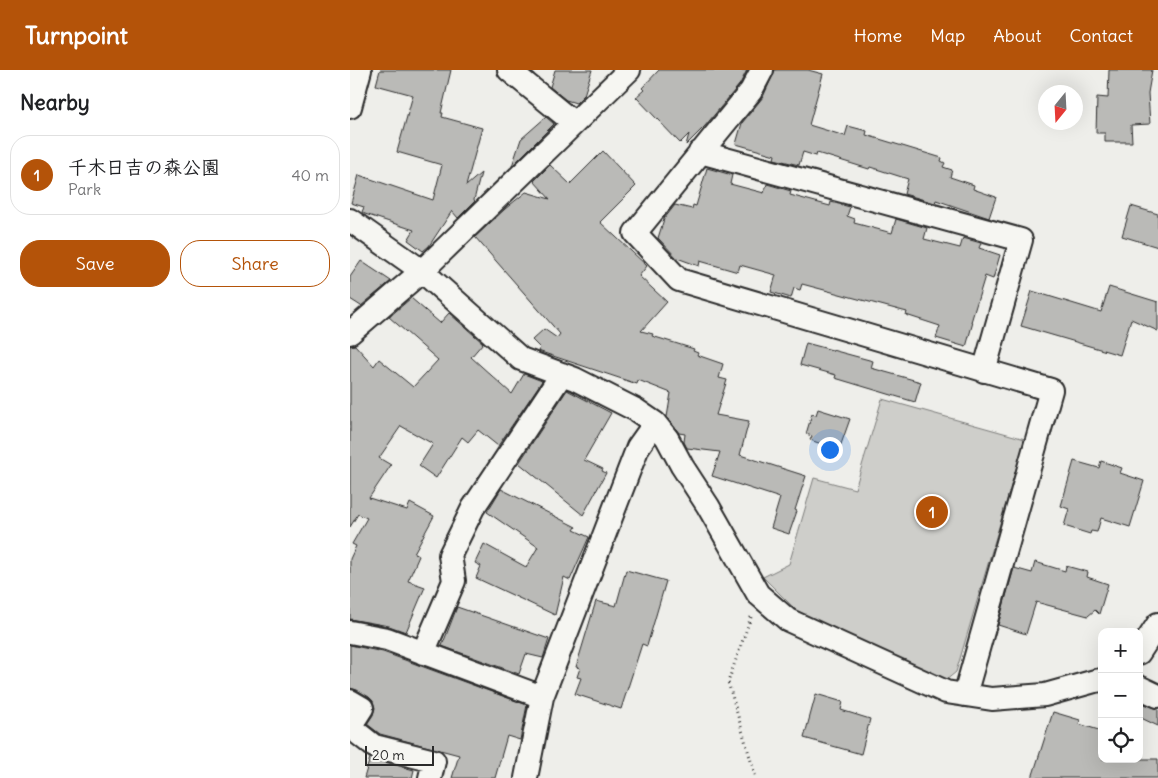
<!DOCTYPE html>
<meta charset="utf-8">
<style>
:root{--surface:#fff;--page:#f2f2f2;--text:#202124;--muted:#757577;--line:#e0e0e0;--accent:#b45309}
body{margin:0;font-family:Delius,"Klee One",sans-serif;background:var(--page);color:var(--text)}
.controls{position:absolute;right:15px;bottom:15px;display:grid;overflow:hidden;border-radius:10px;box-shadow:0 5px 20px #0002}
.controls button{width:45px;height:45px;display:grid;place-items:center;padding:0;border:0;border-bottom:1px solid var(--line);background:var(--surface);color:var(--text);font:25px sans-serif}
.compass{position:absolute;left:688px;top:15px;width:45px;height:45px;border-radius:50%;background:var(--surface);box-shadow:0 5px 20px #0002;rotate:198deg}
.scale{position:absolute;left:15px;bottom:12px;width:69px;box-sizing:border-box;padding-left:5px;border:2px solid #2b2b2b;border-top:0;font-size:14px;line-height:18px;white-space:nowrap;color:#2b2b2b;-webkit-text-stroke:4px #f6f6f2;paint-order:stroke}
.you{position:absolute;left:479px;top:379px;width:18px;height:18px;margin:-12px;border:4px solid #fff;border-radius:50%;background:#1a73e8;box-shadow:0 0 0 8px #1a73e833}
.badge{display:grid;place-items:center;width:32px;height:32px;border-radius:50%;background:var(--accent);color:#fff;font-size:16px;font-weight:700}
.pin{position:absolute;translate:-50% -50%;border:2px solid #fff;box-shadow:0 1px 5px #0006}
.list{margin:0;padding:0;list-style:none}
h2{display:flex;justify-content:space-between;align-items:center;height:65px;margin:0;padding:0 20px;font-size:21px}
h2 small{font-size:16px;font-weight:400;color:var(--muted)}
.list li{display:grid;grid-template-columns:32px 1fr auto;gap:15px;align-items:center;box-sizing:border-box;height:80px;margin:0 10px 10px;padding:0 10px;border:1px solid var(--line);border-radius:20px}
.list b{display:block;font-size:19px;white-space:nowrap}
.list p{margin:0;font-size:16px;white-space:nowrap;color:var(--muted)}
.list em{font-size:16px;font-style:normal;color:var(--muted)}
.actions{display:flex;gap:10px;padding:15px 20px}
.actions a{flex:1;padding:11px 0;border:1px solid var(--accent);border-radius:20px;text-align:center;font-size:18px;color:var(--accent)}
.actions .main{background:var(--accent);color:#fff}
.icon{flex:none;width:28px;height:28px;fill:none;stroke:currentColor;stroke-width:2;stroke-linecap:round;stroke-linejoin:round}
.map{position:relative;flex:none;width:808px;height:708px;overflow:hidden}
header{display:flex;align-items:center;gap:30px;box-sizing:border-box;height:70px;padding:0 25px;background:var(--accent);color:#fff}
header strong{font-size:24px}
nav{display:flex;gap:28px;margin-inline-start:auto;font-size:18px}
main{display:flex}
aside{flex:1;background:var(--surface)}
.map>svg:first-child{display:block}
.green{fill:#cececa;stroke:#7c7c7a}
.building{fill:#babab7;stroke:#2b2b2b}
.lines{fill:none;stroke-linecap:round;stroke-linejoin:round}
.minor-casing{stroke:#2b2b2b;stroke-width:26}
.path{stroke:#2b2b2b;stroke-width:3;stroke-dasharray:1 4;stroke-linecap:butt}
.minor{stroke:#f6f6f2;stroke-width:22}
</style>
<header>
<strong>Turnpoint</strong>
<nav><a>Home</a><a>Map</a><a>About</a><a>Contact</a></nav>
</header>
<main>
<aside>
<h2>Nearby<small></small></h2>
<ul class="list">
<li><span class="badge">1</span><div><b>千木日吉の森公園</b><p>Park</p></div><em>40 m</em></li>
</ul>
<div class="actions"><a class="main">Save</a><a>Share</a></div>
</aside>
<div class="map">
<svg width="808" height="708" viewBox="0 0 808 708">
<rect width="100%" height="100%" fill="#eeeeea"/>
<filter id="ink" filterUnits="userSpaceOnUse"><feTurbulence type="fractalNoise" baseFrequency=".02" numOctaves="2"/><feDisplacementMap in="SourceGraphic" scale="10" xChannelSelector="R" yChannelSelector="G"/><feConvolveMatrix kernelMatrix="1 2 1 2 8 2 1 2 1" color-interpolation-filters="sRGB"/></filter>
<g filter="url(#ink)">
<!-- green -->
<path class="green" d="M532,329L675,369L606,602L595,611L452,546L413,507L439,494L464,408L505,419Z"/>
<!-- building -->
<path class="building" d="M30,0H101L91,43H93L92,47L132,58L116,116L131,103L124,130L125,131L108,148L102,141L79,176L73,181L58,170L64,160L15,144L12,142L14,137L1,133L9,105L83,130L92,95L47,82L63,25L26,15Z
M205,0H242L234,25L226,33L216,30L200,17Z
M309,0H397L390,14L355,56L336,75L339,64L330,73L286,27L294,20L292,18Z
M425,0H458L473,4L459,55L495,66L498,56L517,61L516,65L592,88L591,91L595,93L593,97L602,100L600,107L624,115L623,119L646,127L639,148L586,130L585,133L554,124L558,109L520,97L519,99L467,83L466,86L453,82L449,95L424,89L425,85L386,74L392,53L413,27Z
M759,0H802L798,23L800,54L781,55L782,72H755V63H746L747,27L758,28Z
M196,47L204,54L162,96L171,69Z
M253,81L286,116L250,152L297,196L289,206L317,232L291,261L303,264L302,266L344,279L343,281L348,283L347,285L373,294L369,308L377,310L366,345L399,351L390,385L456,406L445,440L447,441L439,464L421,458L430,428L362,406L370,382L337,378L334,372L335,364L329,363L317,347L321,323L288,310L287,314L188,281L190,278L182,270L194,259L207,268L210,264L125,167L155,139L176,122L200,129L184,111L200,95L220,114Z
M357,98L382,105L380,114L414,123L417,114L441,121L440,125L480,136L481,132L500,137L497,146L505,149L504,153L542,163L546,149L577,158L574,169L610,178L613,168L631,173L629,178L650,185L643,209L635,206L621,252H623L616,277L586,268L590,256L556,245L557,242L452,214L450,220L444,218L441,228L421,222L426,205L390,195L388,202L350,191L349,196L327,188L308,168L314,149L325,135L342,139L343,135L346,136Z
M781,136L808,144V177L772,166Z
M11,191L41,211L11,236L0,229V207Z
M759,217L808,232V261L781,249L770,285L671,256L682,221L751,242Z
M61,228L90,253L99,243L133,273L121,287L162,324L174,304L192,311L148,376L128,360L118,372L112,367L86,408L69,396L83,374L51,356L29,388L41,395L19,428L57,440L60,433L84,446L64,483L69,486L58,511L75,517L56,562L39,556L0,549V489L6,476L2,474L17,448L8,444L0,457V276L5,275L24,296L29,289L63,317L88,290L39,247Z
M456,273L523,291L521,298L571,312L565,332L485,308L486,305L450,295Z
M217,320L261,343L234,390L253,399L252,401L256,403L233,445L169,393Z
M468,339L500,349L489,380L460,370L462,366L456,364L462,344L466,345Z
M724,391L749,398L751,391L772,398L770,403L794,411L780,457L751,448L747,462L741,461L740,464L714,456L719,439L711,436Z
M151,419L226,457L224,460L239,467L220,510L214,507L205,545L126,508L131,496L125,493L134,474L176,497L188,477L137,442Z
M685,492L715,501L716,496L738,502L737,507L758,514L749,544L745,540L738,546L686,532L676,564L648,555L664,498L682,503Z
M276,500L316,511L297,576L292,574L271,639L225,624L231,608L227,607L230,598L226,597L246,531L266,536Z
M107,537L199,569L193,588L176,584L169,604L92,576Z
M0,575L33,582L177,635L170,670L157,666L145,708H102L109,685L30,664L17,654L23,645L25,638L23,631L19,627L7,620L0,618Z
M466,624L493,632L491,640L520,649L511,684L454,668Z
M789,632L808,639V656L789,647Z
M703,642L730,650L729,654L752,661V689H808V708H682Z
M20,688L64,700L62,708H14Z"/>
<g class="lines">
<defs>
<path id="minor" d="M159,0L224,53
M412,0L401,21L285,163L329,210L701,320L615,625
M0,37L10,0
M350,82L671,170L634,301
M0,150L72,201L171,289L225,309L286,340L305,353L317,368L332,396L358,436L408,524L438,550L596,622L642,629L695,625L745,611L752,610
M0,263L72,201L279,0
M0,562L37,569L192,627
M73,583L104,511L100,485L123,438L212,304
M789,583L808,554
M789,617L808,626
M0,631L12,638L0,657L24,676L84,691L80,708
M176,708L192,627L288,377L305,353"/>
</defs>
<!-- minor casing -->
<use href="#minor" class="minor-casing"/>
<!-- path -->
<path class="path" d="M401,547L378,612L406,708"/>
<!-- minor -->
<use href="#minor" class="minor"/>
</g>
</g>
</svg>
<div class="controls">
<button>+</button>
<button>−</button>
<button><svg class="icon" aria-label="locate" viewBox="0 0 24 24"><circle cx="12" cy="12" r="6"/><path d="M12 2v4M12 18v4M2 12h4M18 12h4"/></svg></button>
</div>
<svg class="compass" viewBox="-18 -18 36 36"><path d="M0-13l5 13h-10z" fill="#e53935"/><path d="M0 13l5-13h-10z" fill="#757577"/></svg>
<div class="scale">20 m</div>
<div class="you"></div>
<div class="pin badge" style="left:582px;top:442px">1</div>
</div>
</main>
